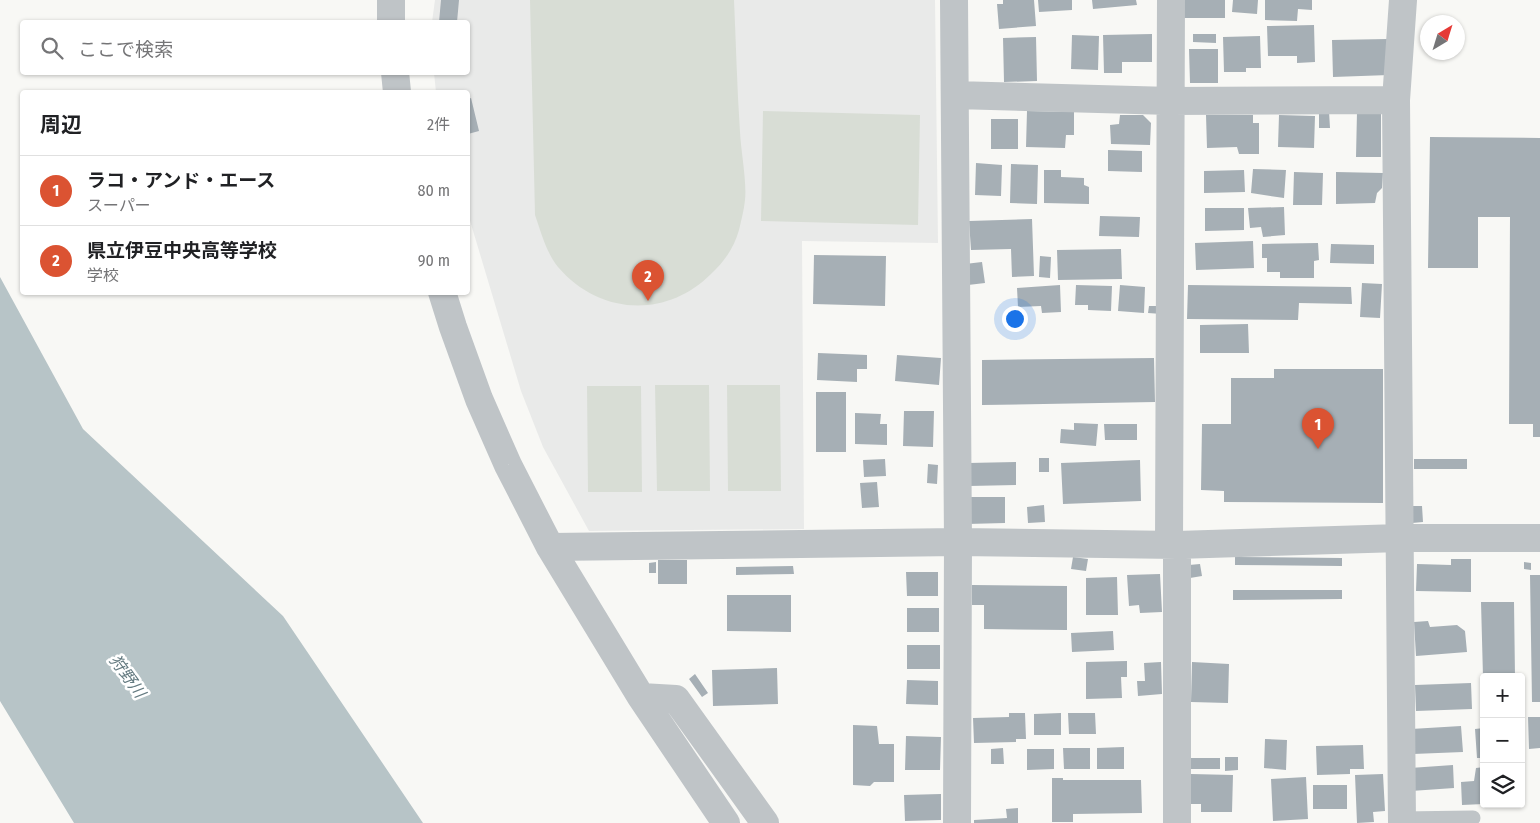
<!DOCTYPE html>
<html lang="ja">
<meta charset="utf-8">
<style>
:root{--surface:#fff;--page:#f2f2f2;--text:#202124;--muted:#757577;--line:#e0e0e0;--accent:#db5332}
body{margin:0;font-family:"Fira Sans Condensed","Noto Sans JP",sans-serif;background:var(--page);color:var(--text)}
.controls{position:absolute;right:15px;bottom:15px;display:grid;overflow:hidden;border-radius:5px;box-shadow:0 1px 4px #0004}
.controls button{width:45px;height:45px;display:grid;place-items:center;padding:0;border:0;border-bottom:1px solid var(--line);background:var(--surface);color:var(--text);font:25px sans-serif}
.compass{position:absolute;left:1420px;top:15px;width:45px;height:45px;border-radius:50%;background:var(--surface);box-shadow:0 1px 4px #0004;rotate:38deg}
.you{position:absolute;left:1014px;top:318px;width:18px;height:18px;margin:-12px;border:4px solid #fff;border-radius:50%;background:#1a73e8;box-shadow:0 0 0 8px #1a73e833}
.badge{display:grid;place-items:center;width:32px;height:32px;border-radius:50%;background:var(--accent);color:#fff;font-size:16px;font-weight:700}
.pin{position:absolute;translate:-50% -41px;filter:drop-shadow(0 1px 2px #0008)}
.pin::after{content:'';position:absolute;top:26px;width:18px;height:15px;background:inherit;clip-path:polygon(0 0,100% 0,50% 100%)}
.list{margin:0;padding:0;list-style:none}
h2{display:flex;justify-content:space-between;align-items:center;height:65px;margin:0;padding:0 20px;font-size:21px}
h2 small{font-size:16px;font-weight:400;color:var(--muted)}
.list li{display:grid;grid-template-columns:32px 1fr auto;gap:15px;align-items:center;box-sizing:border-box;height:70px;padding:0 20px;border-top:1px solid var(--line)}
.list b{display:block;font-size:19px;white-space:nowrap}
.list p{margin:0;font-size:16px;white-space:nowrap;color:var(--muted)}
.list em{font-size:16px;font-style:normal;color:var(--muted)}
.icon{flex:none;width:28px;height:28px;fill:none;stroke:currentColor;stroke-width:2;stroke-linecap:round;stroke-linejoin:round}
.map{position:relative;flex:none;width:1540px;height:823px;overflow:hidden}
.search{position:absolute;background:var(--surface);box-shadow:0 1px 4px #0004;left:20px;top:20px;width:450px;height:55px;display:flex;align-items:center;gap:12px;box-sizing:border-box;padding:0 18px;border-radius:5px;color:var(--muted);font-size:19px}
.panel{position:absolute;background:var(--surface);box-shadow:0 1px 4px #0004;left:20px;top:90px;width:450px;height:205px;border-radius:5px}
.map>svg:first-child{display:block}
.built{fill:#e9eae9}
.green{fill:#d8ddd5}
.water{fill:#b7c4c7}
.building{fill:#a6afb5}
.lines{fill:none;stroke-linecap:round;stroke-linejoin:round}
.lane{stroke:#bfc4c7;stroke-width:15}
.street{stroke:#bfc4c7;stroke-width:28}
.labels{text-anchor:middle;stroke-width:5;stroke-linejoin:round;paint-order:stroke}
.water-label{font-size:16px;font-style:italic;fill:#647a80;stroke:#fff}
</style>
<div class="map">
<svg width="1540" height="823" viewBox="0 0 1540 823">
<rect width="100%" height="100%" fill="#f8f8f5"/>
<!-- built -->
<path class="built" d="M435,0H935L938,243L802,241L804,529L589,531L543,447L521,391L468,214V92H436L434,73L468,72V22H432Z"/>
<!-- green -->
<path class="green" d="M530,0H734C736,44 737,88 740,132C741,152 747,182 745,200C744,210 741,221 739,230C734,248 724,262 711,274C666,319 599,315 558,267C546,252 541,232 535,215Z
M763,111L920,115L918,225L761,221Z
M709,385L710,491H657L655,385Z
M727,385H780L781,491H728Z
M587,386H641L642,492H588Z"/>
<!-- water -->
<path class="water" d="M0,277L83,429L283,616L423,823H74L0,701Z"/>
<!-- building -->
<path class="building" d="M441,0H459L457,22H439Z
M1003,0H1034L1036,26L999,29L997,4H1003Z
M1038,0H1072V10L1039,12Z
M1092,0H1136L1137,5L1093,9Z
M1184,0H1225V18H1184Z
M1233,0H1258L1257,14L1232,12Z
M1265,0H1312V10L1298,9L1297,21L1265,20Z
M1314,25L1315,62L1297,63V56H1268L1267,26Z
M1152,34V62H1122V73H1104L1103,35Z
M1193,34H1216V43L1193,42Z
M1072,35L1099,36L1098,70L1071,69Z
M1260,36L1261,68H1246V72H1224L1223,37Z
M1036,37L1037,81L1004,82L1003,38Z
M1388,39L1389,75L1333,77L1332,40Z
M1189,49H1218V83H1190Z
M471,98L479,131L468,134V99Z
M1027,111L1074,112V135H1066L1065,148L1026,147Z
M1329,111L1330,128H1319V112Z
M1357,112H1381V157H1356Z
M1120,115H1143L1151,123L1150,145L1111,144L1110,125L1119,124Z
M1206,115H1253V123H1259V154H1239L1237,147L1207,148Z
M1279,115L1315,116L1314,148L1278,147Z
M991,119H1018V149H991Z
M1430,137L1540,138V437H1533V424H1509L1510,217H1478V268H1428Z
M1108,150L1142,151V172L1108,171Z
M976,163L1002,165L1001,196L975,195Z
M1011,164L1038,165L1037,204L1010,203Z
M1253,169L1286,170L1284,198L1251,193Z
M1044,170H1061V177L1084,178V185L1089,187V204L1044,203Z
M1244,170L1245,192L1204,193V171Z
M1294,172L1323,173L1322,205H1293Z
M1336,172L1383,173L1382,188L1377,193L1375,203L1336,204Z
M1284,207L1285,235L1263,237L1261,227L1250,228L1248,208Z
M1205,208H1244V230L1205,231Z
M1100,216L1140,217L1139,237L1099,236Z
M1032,219L1034,276L1012,277L1011,249L971,250L969,221Z
M1253,241L1254,268L1196,270L1195,243Z
M1318,243L1319,260L1314,261V278H1280V272H1267V258H1262V244Z
M1331,244L1374,245V264L1330,263Z
M1121,249L1122,279L1058,280L1057,250Z
M814,255L886,256L885,306L813,304Z
M1040,256L1051,257L1050,278L1039,277Z
M982,262L985,283L968,285L965,264Z
M1362,283L1382,284L1380,318L1360,317Z
M1060,285L1061,312L1042,313L1041,306L1018,307L1017,288Z
M1076,285L1112,286L1111,311L1088,310V305H1075Z
M1120,285L1145,287L1144,313L1118,311Z
M1188,285L1351,287L1352,304L1299,303L1298,320L1187,319Z
M1149,306H1162V314L1148,313Z
M1248,324L1249,353H1200V325Z
M818,353L867,355V369H857V382L817,380Z
M897,355L941,358L939,385L895,381Z
M1154,358L1155,402L982,405V360Z
M1274,369H1383V503L1224,502V491L1201,490L1202,424H1231V378H1274Z
M816,392H846V452H816Z
M904,411H934L933,447L903,446Z
M855,413L881,414L880,424H887V445L855,444Z
M1074,423L1098,424L1096,446L1060,443L1061,429L1074,430Z
M1104,424H1137V440H1105Z
M1039,458H1049V472H1039Z
M885,459L886,476L864,477L863,460Z
M1414,459H1467V469H1414Z
M1140,460L1141,501L1063,504L1061,463Z
M1016,462V485L969,486L968,463Z
M928,464L938,465L937,484L927,483Z
M877,482L879,507L862,508L860,483Z
M967,497H1005V523L967,524Z
M1044,505L1045,522L1028,523L1027,507Z
M1412,506H1422L1423,522L1412,523Z
M1073,557L1088,559L1086,571L1071,569Z
M1235,557L1342,558V566L1235,565Z
M1451,559H1471V592L1416,591L1417,564L1451,565Z
M658,560H687V584H658Z
M656,562V573H649V563Z
M1524,562L1531,563V570L1524,569Z
M1200,564L1202,576L1190,578L1189,565Z
M793,566L794,574L736,575V567Z
M906,572H938V596H907Z
M1160,574L1162,612L1140,613L1139,605L1129,606L1127,575Z
M1530,575H1540V702H1532Z
M1117,577L1118,615H1086V578Z
M972,585L1067,586V630L984,629V605H972Z
M1233,590H1342V599L1233,600Z
M727,595H791V632L727,631Z
M1481,602H1514L1515,677H1483Z
M907,608H939V632H907Z
M1428,621L1430,627L1457,625L1465,631L1467,652L1416,656L1414,622Z
M1113,631L1114,650L1072,652L1071,633Z
M907,645H940V669H907Z
M1127,661V677H1121L1122,698L1086,699V662Z
M1161,662L1162,694L1138,696L1137,681H1145L1144,663Z
M1192,662L1229,664L1228,703L1191,702Z
M777,668L778,704L713,706L712,670Z
M695,674L708,693L702,697L689,679Z
M907,680L938,681V705L906,704Z
M1471,683L1472,709L1416,711L1415,685Z
M1009,713H1025L1026,739H1016V742L974,743L973,718L1009,717Z
M1061,713V735H1034V714Z
M1068,713H1095L1096,734H1069Z
M1528,717H1540V748L1529,749Z
M853,725L877,726L879,744H894V782H874L870,786L853,785Z
M1461,726L1463,752L1413,754L1411,729Z
M1484,728V758H1477L1475,729Z
M906,736L941,737L940,770H905Z
M1265,739L1287,740L1286,770L1264,768Z
M1363,745L1364,769H1350V774L1317,775L1316,746Z
M1124,747V769H1097V748Z
M1003,748L1004,764H991V749Z
M1063,748H1090V769H1064Z
M1027,749H1054V769L1027,770Z
M1225,757H1238V770L1225,771Z
M1188,758H1220V769H1188Z
M1453,765L1454,788L1411,791L1410,768Z
M1484,767V804L1462,805L1461,782L1474,781L1476,768Z
M1191,774L1233,775L1232,812H1201V804H1190Z
M1383,774L1385,811L1373,812L1374,822L1357,823L1355,775Z
M1306,777L1308,819L1273,821L1271,779Z
M1052,778H1063V780H1141L1142,813L1073,814V822H1052Z
M1313,785H1347V809H1313Z
M941,794V820L905,821L904,795Z
M1018,808V823H974V820L1007,818L1006,809Z"/>
<g class="lines">
<!-- lane -->
<path class="lane" d="M1401,819L1473,818"/>
<!-- street -->
<path class="street" d="M391,0V22
M954,0L958,542L957,823
M395,72L397,92
M955,95L1171,101L1396,100
M442,292L453,327L479,399L508,465L550,547L641,697L726,823
M1169,545L1171,0
M1177,545V823
M550,547L958,542L1177,545L1400,538H1540
M641,697L676,699L765,823
M1402,823L1396,100L1403,0"/>
</g>
<g class="labels">
<!-- water labels -->
<g class="water-label">
<text transform="translate(128 676) rotate(54)" y="6">狩野川</text>
</g>
</g>
</svg>
<div class="controls">
<button>+</button>
<button>−</button>
<button><svg class="icon" aria-label="layers" viewBox="0 0 24 24"><path d="M12 4l9 5-9 5-9-5zM3 14l9 5 9-5"/></svg></button>
</div>
<svg class="compass" viewBox="-18 -18 36 36"><path d="M0-13l5 13h-10z" fill="#e53935"/><path d="M0 13l5-13h-10z" fill="#757577"/></svg>
<div class="you"></div>
<div class="pin badge" style="left:1318px;top:449px">1</div>
<div class="pin badge" style="left:648px;top:301px">2</div>
<div class="search"><svg class="icon" aria-label="search" viewBox="0 0 24 24"><circle cx="10" cy="10" r="6"/><path d="M15 15l6 6"/></svg>ここで検索</div>
<section class="panel">
<h2>周辺<small>2件</small></h2>
<ul class="list">
<li><span class="badge">1</span><div><b>ラコ・アンド・エース</b><p>スーパー</p></div><em>80 m</em></li>
<li><span class="badge">2</span><div><b>県立伊豆中央高等学校</b><p>学校</p></div><em>90 m</em></li>
</ul>
</section>
</div>
